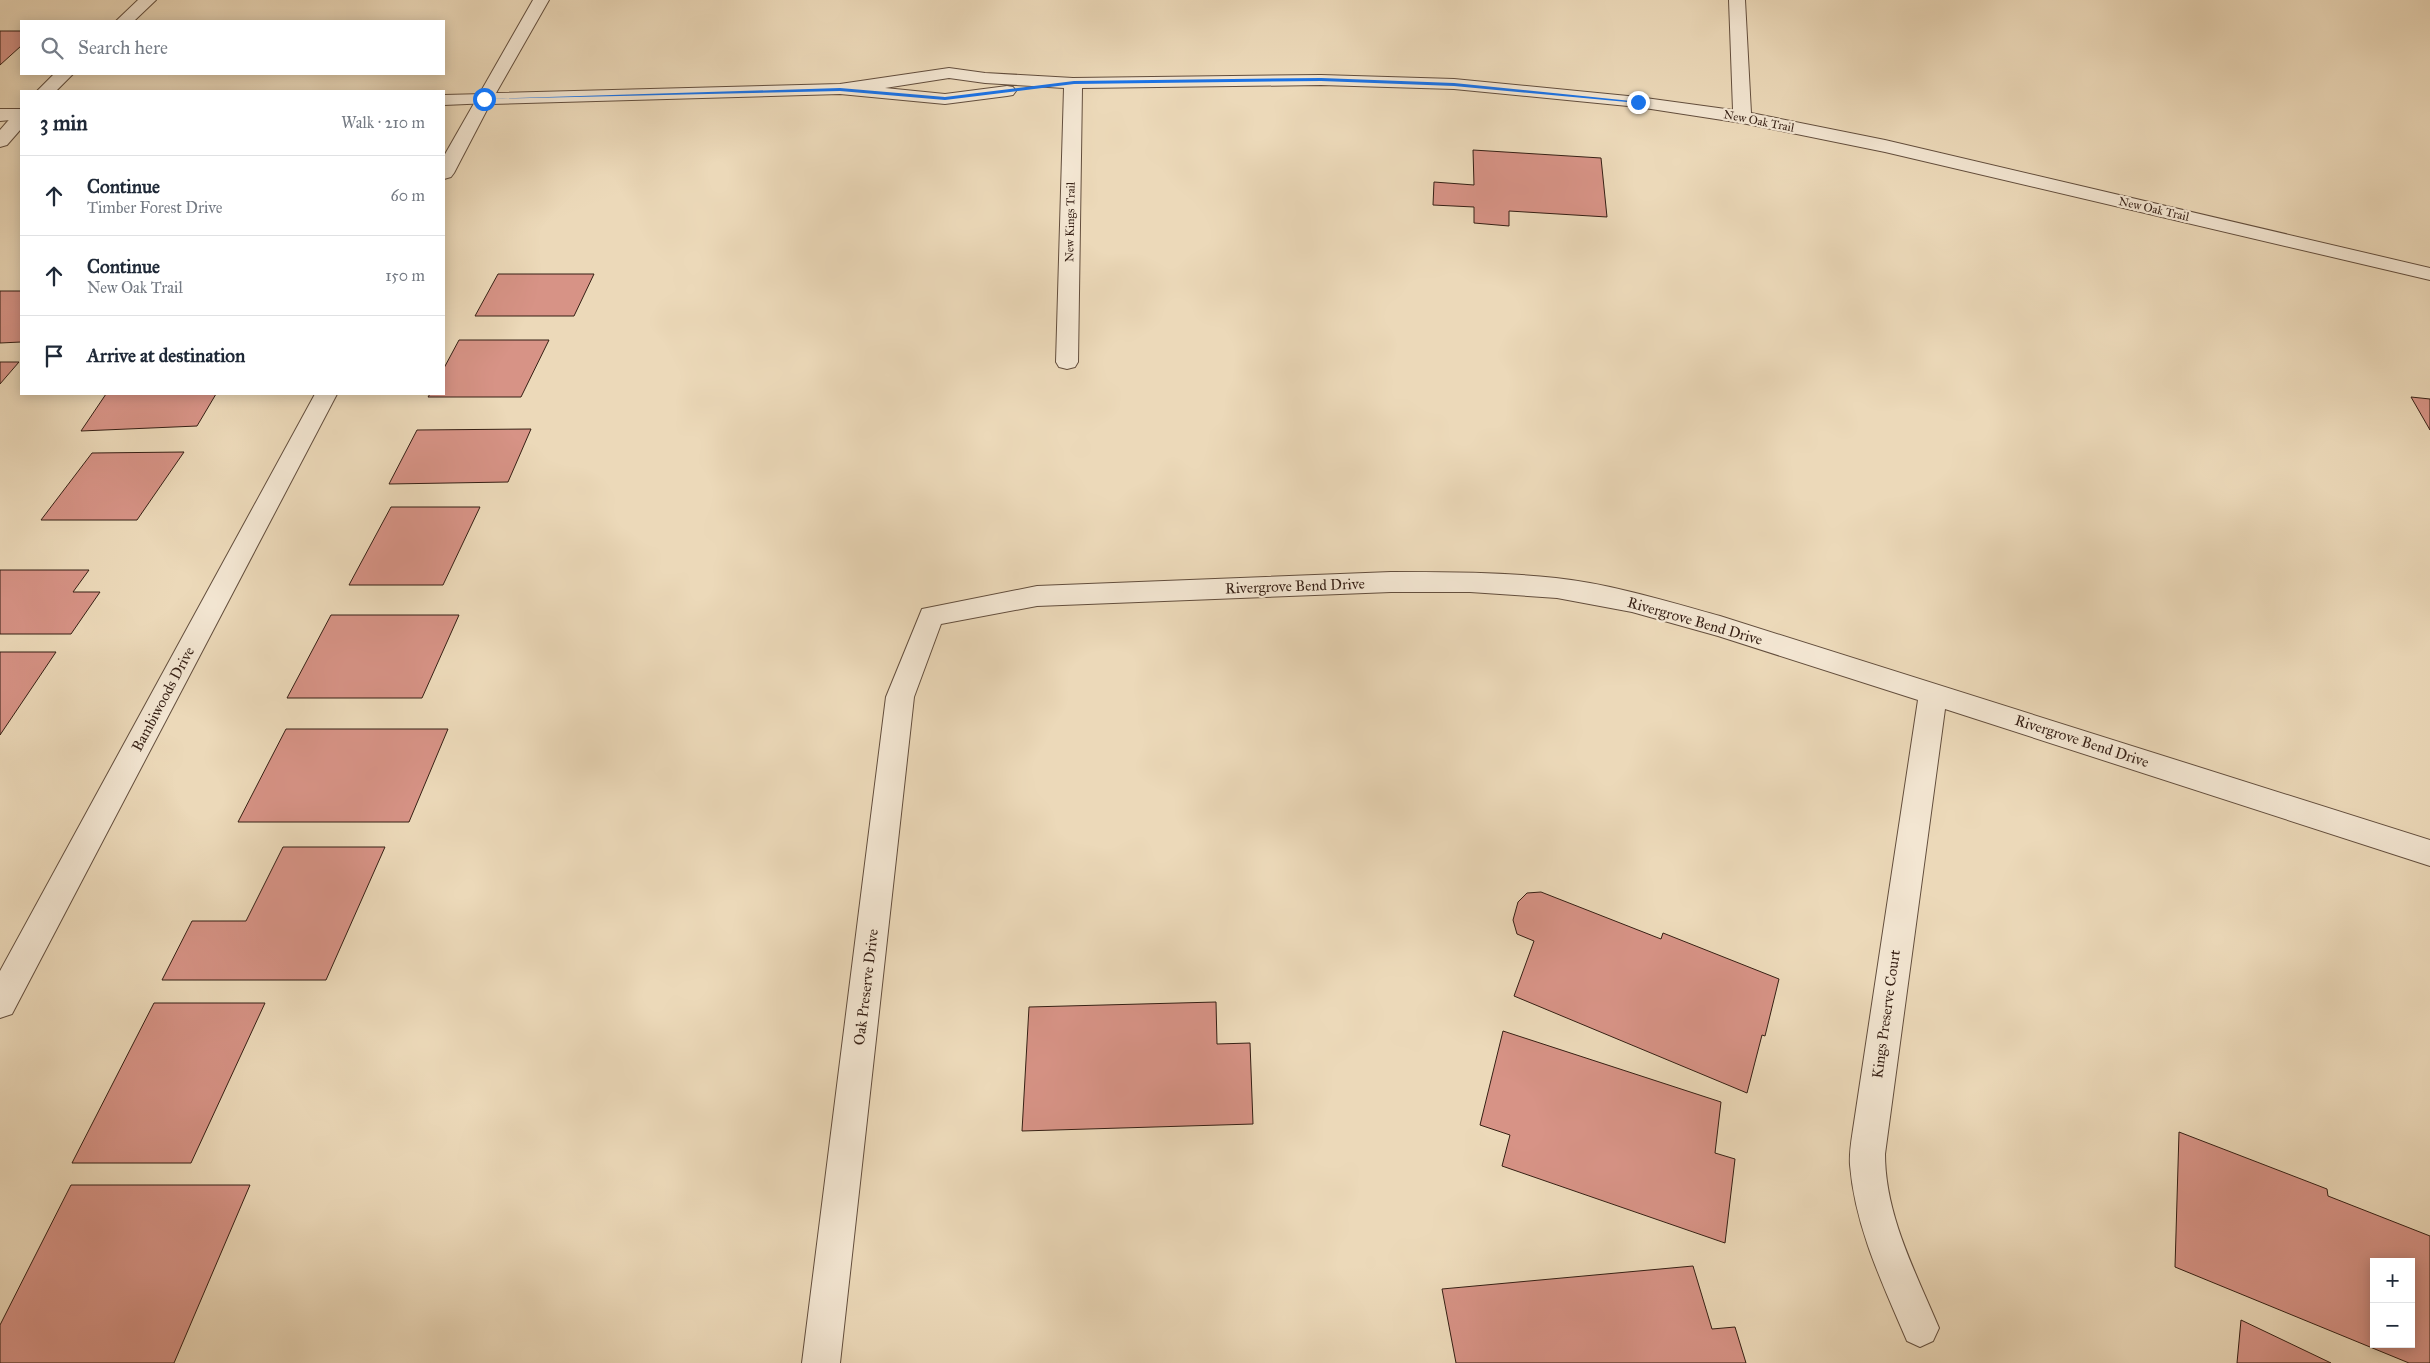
<!DOCTYPE html>
<meta charset="utf-8">
<style>
:root{--surface:#fff;--page:#f6f6f7;--text:#1f2937;--muted:#747a83;--line:#e0e1e3}
body{margin:0;font-family:"IM FELL Great Primer",serif;background:var(--page);color:var(--text)}
.controls{position:absolute;right:15px;bottom:15px;display:grid;overflow:hidden;border-radius:0px;box-shadow:0 2px 12px #0003}
.controls button{width:45px;height:45px;display:grid;place-items:center;padding:0;border:0;border-bottom:1px solid var(--line);background:var(--surface);color:var(--text);font:25px sans-serif}
.stop{position:absolute;width:15px;height:15px;margin:-11px;border:4px solid #1a73e8;border-radius:50%;background:#fff}
.stop.end{background:#1a73e8;border-color:#fff;box-shadow:0 1px 5px #0008}
.list{margin:0;padding:0;list-style:none}
h2{display:flex;justify-content:space-between;align-items:center;height:65px;margin:0;padding:0 20px;font-size:21px}
h2 small{font-size:16px;font-weight:400;color:var(--muted)}
.list li{display:grid;grid-template-columns:32px 1fr auto;gap:15px;align-items:center;box-sizing:border-box;height:80px;padding:0 20px;border-top:1px solid var(--line)}
.list b{display:block;font-size:19px;white-space:nowrap}
.list p{margin:0;font-size:16px;white-space:nowrap;color:var(--muted)}
.list em{font-size:16px;font-style:normal;color:var(--muted)}
.icon{flex:none;width:28px;height:28px;fill:none;stroke:currentColor;stroke-width:2;stroke-linecap:round;stroke-linejoin:round}
.map{position:relative;flex:none;width:2430px;height:1363px;overflow:hidden}
.search{position:absolute;background:var(--surface);box-shadow:0 2px 12px #0003;left:20px;top:20px;width:425px;height:55px;display:flex;align-items:center;gap:12px;box-sizing:border-box;padding:0 18px;border-radius:0px;color:var(--muted);font-size:19px}
.panel{position:absolute;background:var(--surface);box-shadow:0 2px 12px #0003;left:20px;top:90px;width:425px;height:305px;border-radius:0px}
.map>svg:first-child{display:block}
.building{fill:#d79386;stroke:#351f14;fill-rule:evenodd}
.lines{fill:none;stroke-linecap:round;stroke-linejoin:round}
.minor-casing{stroke:#634e3d;stroke-width:2}
.tertiary-casing{stroke:#634e3d;stroke-width:2}
.minor{fill:#f3e6d2;fill-rule:evenodd}
.tertiary{fill:#f3e6d2;fill-rule:evenodd}
.route{fill:#1a73e8}
.labels{text-anchor:middle;stroke-width:4.5;stroke-linejoin:round;paint-order:stroke}
.far-street-label{font-size:12px;fill:#351f14;stroke:#f3e6d2}
.street-label{font-size:15px;fill:#351f14;stroke:#f3e6d2}
</style>
<div class="map">
<svg width="2430" height="1363" viewBox="0 0 2430 1363">
<rect width="100%" height="100%" fill="#ecd9b9"/>
<filter id="stains"><feTurbulence type="fractalNoise" baseFrequency=".004" numOctaves="4"/><feColorMatrix values="0 0 0 0 .2 0 0 0 0 .09 0 0 0 0 .02 0 0 0 .5 -.17"/></filter>
<radialGradient id="worn" r=".72"><stop offset=".6" stop-color="#630" stop-opacity="0"/><stop offset="1" stop-color="#630" stop-opacity=".3"/></radialGradient>
<!-- building -->
<path class="building" d="M0,31H21V46L0,65Z
M1473,150L1601,158L1607,217L1509,211V226L1474,223V207L1433,205L1434,182L1474,185Z
M498,274H594L574,316H475Z
M0,291H21V342L0,343Z
M459,340H549L521,397H428L430,394H444V368Z
M0,362H19L0,384Z
M106,394H216L197,426L81,431Z
M2411,397L2430,399V430Z
M531,429L508,482L389,484L417,430Z
M184,452L137,520H41L92,453Z
M391,507H480L443,585H349Z
M0,570H89L73,592H100L71,634H0Z
M331,615H459L422,698H287Z
M0,652H56L0,735Z
M286,729H448L409,822H238Z
M283,847H385L326,980H162L192,921H246Z
M1541,892L1661,939L1663,933L1779,979L1765,1036L1762,1035L1747,1093L1514,996L1534,941L1517,934L1513,920L1518,902L1527,893Z
M1216,1002L1217,1044L1250,1043L1253,1124L1022,1131L1029,1007Z
M154,1003H265L191,1163H72Z
M1503,1031L1721,1102L1715,1153L1735,1159L1725,1243L1502,1166L1510,1135L1480,1125Z
M2179,1132L2327,1189L2328,1196L2430,1236V1363H2409L2175,1267ZM2374,1262H2411V1344H2374Z
M71,1185H250L174,1363H0V1325Z
M1693,1266L1712,1329L1735,1327L1746,1363H1456L1442,1289Z
M2241,1320L2331,1363H2237Z"/>
<g class="lines">
<defs>
<path id="minor" d="M138,0H156L134,21H116Z
M533,0H549L496,93L840,84L949,68L985,73L1073,78L1321,75L1454,79L1638,97L1733,110L1729,0H1745L1751,113L1885,140L2430,268V280L1885,152L1742,123L1638,107L1454,89L1321,85L1082,88L1078,362L1075,367L1067,369L1059,367L1056,362L1064,88L985,83L949,78L885,88L945,94L1007,86L1013,87L1016,91L1013,95L1007,96L945,104L840,94L490,104L454,173L451,177L444,179V156Z
M54,74H73L56,91H37Z
M21,113V129L7,145L0,147V130L14,114Z
M315,394H337L12,1014L0,1018V971Z
M1391,572C1446,572 1501,572 1556,578C1611,584 1666,601 1720,616L2430,840V866L1945,709L1885,1154C1885,1215 1916,1273 1939,1328L1933,1341L1920,1347L1907,1341C1883,1285 1855,1227 1850,1165C1849,1151 1852,1137 1854,1123L1918,700L1718,636L1632,612L1557,598L1470,592H1391L1037,606L941,624L914,697L840,1363H802L886,697L922,609L1037,586Z"/>
<path id="tertiary" d="M484,94L490,95L493,99L490,103L444,105V95Z
M0,109H21V119L0,121Z"/>
</defs>
<!-- minor casing -->
<use href="#minor" class="minor-casing"/>
<!-- tertiary casing -->
<use href="#tertiary" class="tertiary-casing"/>
<!-- minor -->
<use href="#minor" class="minor"/>
<!-- tertiary -->
<use href="#tertiary" class="tertiary"/>
</g>
<!-- route -->
<path class="route" d="M1321,78L1454,83L1641,102L1638,103L1454,86L1321,81L1074,84L945,100L840,91L481,99L840,88L945,97L1074,81Z"/>
<g class="labels">
<!-- far-street labels -->
<g class="far-street-label">
<text transform="translate(1759 121) rotate(11)" y="4">New Oak Trail</text>
<text transform="translate(2154 209) rotate(13)" y="4">New Oak Trail</text>
<text transform="translate(1070 222) rotate(-89)" y="4">New Kings Trail</text>
</g>
<!-- street labels -->
<g class="street-label">
<text transform="translate(1295 586) rotate(-2)" y="5">Rivergrove Bend Drive</text>
<text transform="translate(1695 621) rotate(16)" y="5">Rivergrove Bend Drive</text>
<text transform="translate(163 699) rotate(-62)" y="5">Bambiwoods Drive</text>
<text transform="translate(2082 741) rotate(18)" y="5">Rivergrove Bend Drive</text>
<text transform="translate(866 987) rotate(-83)" y="5">Oak Preserve Drive</text>
<text transform="translate(1886 1014) rotate(-82)" y="5">Kings Preserve Court</text>
</g>
</g>
<rect width="100%" height="100%" filter="url(#stains)"/>
<rect width="100%" height="100%" fill="url(#worn)"/>
</svg>
<div class="controls">
<button>+</button>
<button>−</button>
</div>
<div class="stop" style="left:484px;top:99px"></div>
<div class="stop end" style="left:1638px;top:102px"></div>
<div class="search"><svg class="icon" aria-label="search" viewBox="0 0 24 24"><circle cx="10" cy="10" r="6"/><path d="M15 15l6 6"/></svg>Search here</div>
<section class="panel">
<h2>3 min<small>Walk · 210 m</small></h2>
<ul class="list">
<li><svg class="icon" aria-label="ahead" viewBox="0 0 24 24"><path d="M12 20V5M6 11l6-6 6 6"/></svg><div><b>Continue</b><p>Timber Forest Drive</p></div><em>60 m</em></li>
<li><svg class="icon" aria-label="ahead" viewBox="0 0 24 24"><path d="M12 20V5M6 11l6-6 6 6"/></svg><div><b>Continue</b><p>New Oak Trail</p></div><em>150 m</em></li>
<li><svg class="icon" aria-label="arrive" viewBox="0 0 24 24"><path d="M6 21V4h12l-3 4 3 4H6"/></svg><div><b>Arrive at destination</b></div></li>
</ul>
</section>
</div>
